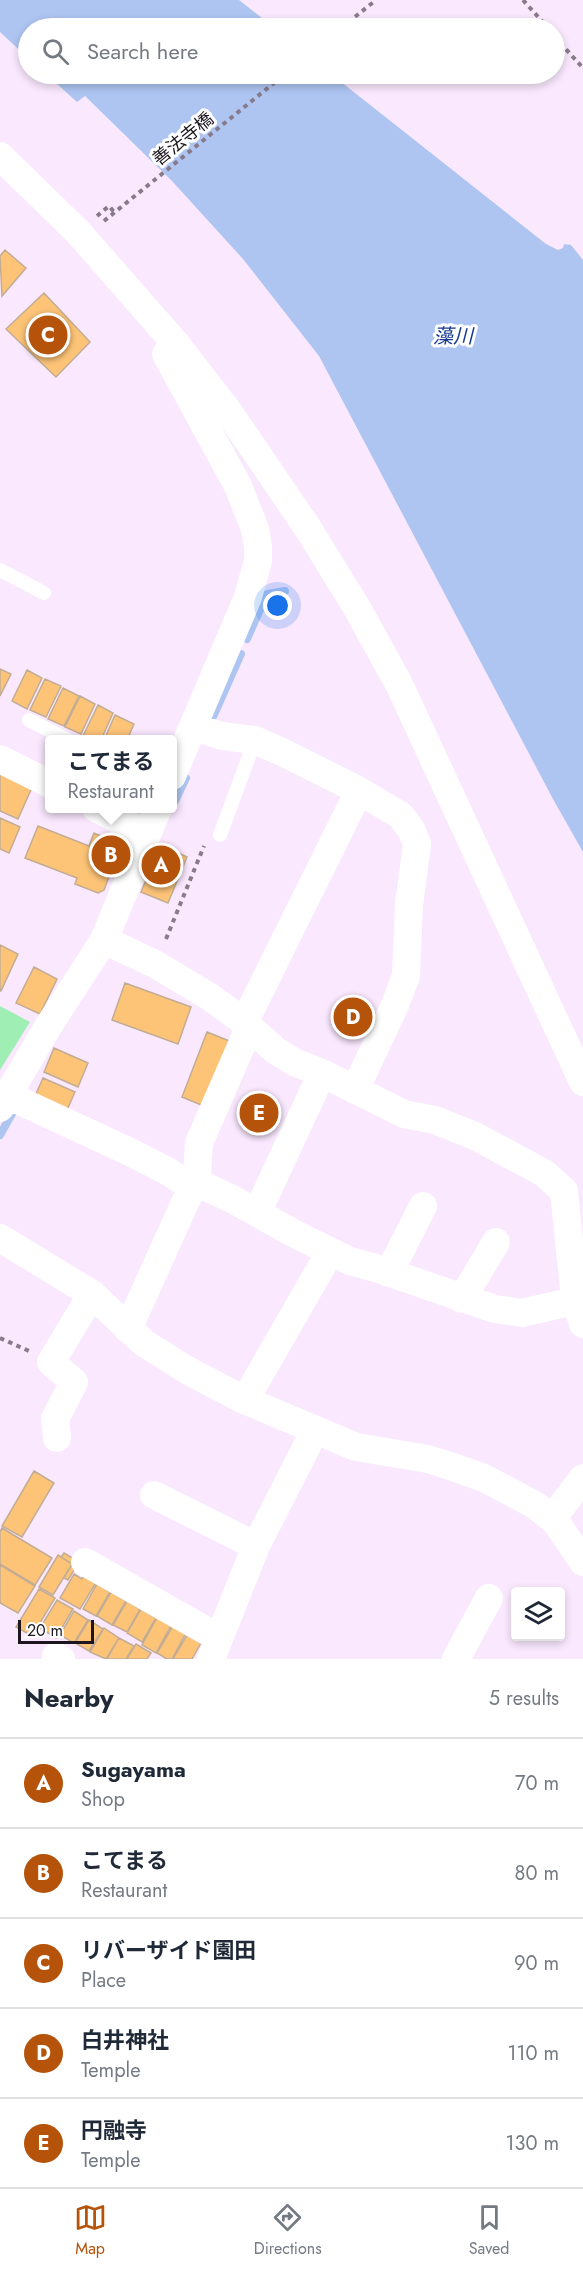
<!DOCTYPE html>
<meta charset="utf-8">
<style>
:root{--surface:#fff;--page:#f2f2f3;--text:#1f2937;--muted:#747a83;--line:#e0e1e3;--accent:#b45309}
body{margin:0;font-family:Jost,"Noto Sans JP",sans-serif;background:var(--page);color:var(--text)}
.controls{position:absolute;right:18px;bottom:18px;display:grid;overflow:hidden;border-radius:6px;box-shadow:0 3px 9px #0003}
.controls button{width:54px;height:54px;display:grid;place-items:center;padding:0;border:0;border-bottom:2px solid var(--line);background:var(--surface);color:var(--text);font:30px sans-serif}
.scale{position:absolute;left:18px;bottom:15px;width:76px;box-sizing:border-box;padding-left:6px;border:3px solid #1d161f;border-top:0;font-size:16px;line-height:21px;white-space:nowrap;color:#1d161f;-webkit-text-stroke:4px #fff;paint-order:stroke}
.you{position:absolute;left:278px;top:606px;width:21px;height:21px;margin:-15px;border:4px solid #fff;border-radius:50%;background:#1a73e8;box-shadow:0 0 0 9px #1a73e833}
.badge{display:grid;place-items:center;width:39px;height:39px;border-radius:50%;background:var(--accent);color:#fff;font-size:20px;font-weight:700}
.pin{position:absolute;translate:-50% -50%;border:3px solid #fff;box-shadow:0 2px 6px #0006}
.popup{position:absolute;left:45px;top:735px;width:132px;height:78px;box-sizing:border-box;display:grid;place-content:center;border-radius:6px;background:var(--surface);filter:drop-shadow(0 2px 4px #0005);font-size:20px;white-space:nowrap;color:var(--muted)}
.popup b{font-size:22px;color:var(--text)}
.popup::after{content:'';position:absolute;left:50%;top:100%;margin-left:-12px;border:12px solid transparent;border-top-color:var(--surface)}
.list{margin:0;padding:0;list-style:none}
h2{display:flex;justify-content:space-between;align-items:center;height:78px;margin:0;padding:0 24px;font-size:26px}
h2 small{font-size:20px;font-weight:400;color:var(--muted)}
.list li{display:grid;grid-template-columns:39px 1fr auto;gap:18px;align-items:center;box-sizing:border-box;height:90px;padding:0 24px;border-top:2px solid var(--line)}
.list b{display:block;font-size:22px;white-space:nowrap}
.list p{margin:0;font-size:20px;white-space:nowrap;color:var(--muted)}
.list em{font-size:20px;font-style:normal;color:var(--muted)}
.icon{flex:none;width:33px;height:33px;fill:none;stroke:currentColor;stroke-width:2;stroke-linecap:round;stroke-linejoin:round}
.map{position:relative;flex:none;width:583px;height:1659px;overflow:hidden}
.search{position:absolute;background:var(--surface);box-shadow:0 3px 9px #0003;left:18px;right:18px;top:18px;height:66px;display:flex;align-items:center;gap:15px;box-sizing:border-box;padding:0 21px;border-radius:33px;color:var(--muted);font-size:22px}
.sheet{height:528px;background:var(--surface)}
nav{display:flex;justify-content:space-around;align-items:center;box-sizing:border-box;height:84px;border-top:2px solid var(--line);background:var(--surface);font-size:16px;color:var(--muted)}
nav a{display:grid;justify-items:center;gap:3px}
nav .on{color:var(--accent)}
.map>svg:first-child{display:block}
.green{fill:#9fefb5}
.water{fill:#aec5f2}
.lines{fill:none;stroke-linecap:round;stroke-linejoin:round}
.stream{stroke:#aec5f2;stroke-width:8}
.building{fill:#fdc478;stroke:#c2ad94;stroke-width:1.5}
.path{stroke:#877b8a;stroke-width:4;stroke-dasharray:4.5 4.5;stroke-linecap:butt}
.lane{stroke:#fff;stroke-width:14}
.street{stroke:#fff;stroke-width:28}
.labels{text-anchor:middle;stroke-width:6;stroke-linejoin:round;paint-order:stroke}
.street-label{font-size:18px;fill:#1d161f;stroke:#fff}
.water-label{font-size:20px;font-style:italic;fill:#16398c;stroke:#fff}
</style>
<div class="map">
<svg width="583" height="1659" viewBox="0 0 583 1659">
<rect width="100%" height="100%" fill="#fae8fe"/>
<!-- green -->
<path class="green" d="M0,1006L30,1022L0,1070Z"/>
<!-- water -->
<path class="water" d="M0,0H239L275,28H28V58L0,32Z
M46,74H331L546,244L558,250L563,248L564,244L571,245L583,260V852L553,799L319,356L243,259L172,181L85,96L77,102Z"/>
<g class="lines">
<!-- stream -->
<path class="stream" d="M247,639L267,594L285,591
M213,717L241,654
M175,801L186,778
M0,1135L13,1112"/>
</g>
<!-- building -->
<path class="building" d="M5,250L26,268L2,296L0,256Z
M44,293L90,342L56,377L6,329Z
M0,669L11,674L0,696Z
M27,670L42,678L27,709L12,701Z
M45,679L61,686L46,717L30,710Z
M63,688L79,696L64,726L48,719Z
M80,696L95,704L81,734L65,727Z
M98,705L113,713L101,740H91L83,736Z
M115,715L134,724L127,740H104Z
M0,772L34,783L18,819L0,811Z
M0,818L20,827L9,853L0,849Z
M38,826L89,846L94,833L121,845L104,890L98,893L75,884L77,878L25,858Z
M161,845L187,857L168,903L141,892Z
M0,945L18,954L1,991H0Z
M34,967L57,979L40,1014L16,1003Z
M125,983L191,1007L178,1044L112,1020Z
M207,1032L237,1044L211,1109L182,1097Z
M54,1048L88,1063L78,1087L44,1072Z
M43,1078L75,1092L67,1110L35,1096Z
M34,1471L54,1483L22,1537L2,1526Z
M2,1528L52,1558L35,1585L0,1564V1532Z
M64,1553L79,1562L68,1580L64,1578L72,1564L61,1557Z
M58,1555L72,1564L53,1595L39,1587Z
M0,1565L35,1586L18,1613L0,1603Z
M74,1574L82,1579L85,1574L97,1581L80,1609L60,1598Z
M97,1584L110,1592L96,1616L83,1609Z
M39,1589L55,1598L32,1636L16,1627Z
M111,1592L126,1601L112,1625L97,1616Z
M57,1600L73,1609L56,1638L40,1628Z
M127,1601L140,1609L127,1632L113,1625Z
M141,1609L156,1618L142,1642L127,1633Z
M74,1611L88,1620L74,1643L60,1635Z
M159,1614L173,1622L156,1653L142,1645Z
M89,1620L103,1629L89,1651L75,1643Z
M174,1624L187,1631L172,1659H167L157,1653Z
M104,1628L119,1638L106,1659L90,1652Z
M187,1635L201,1643L192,1659H173Z
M119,1638L134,1646L126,1659H107Z
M136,1644L151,1653L147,1659H127Z"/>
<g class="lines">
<!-- path -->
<path class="path" d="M523,0L548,28
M341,28L376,0
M554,36L583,68
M97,216L109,206L115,213
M104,221L285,74
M166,939L204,846
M0,1338L29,1351"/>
<!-- lane -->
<path class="lane" d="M0,570L44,593
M29,720L68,740
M220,835L255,740"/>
<!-- street -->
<path class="street" d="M0,156L78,232L177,345L228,411L309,530L357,608L399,684L583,1082
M166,354L238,486L255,529L258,547V561L248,597L172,776
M194,727L222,736L255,740L282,752L356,789L400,815L411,829L417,844L409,905L406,976L395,1005L355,1090
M0,759L50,784
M96,808L146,834
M104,940L155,964L210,997L239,1018L275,1050L294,1062L322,1073L404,1114L435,1120L475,1136L544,1173L564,1191L575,1298L583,1324
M244,1023L359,791
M7,1095L130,1152L169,1172L188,1185H202L232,1199L297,1235L350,1261L379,1269L495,1309L522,1313L583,1299
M0,1108L49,1025L104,940L158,808
M257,1213L322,1073
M0,1238L92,1294L144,1343L187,1370L242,1399L356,1447L428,1459L453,1467L484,1478L535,1505L556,1522L583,1562
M389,1273L423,1206
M462,1299L496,1242
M128,1329L193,1185L197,1174L199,1143L249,1028
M245,1400L330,1252
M57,1438L55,1419L74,1382L51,1362L92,1294
M154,1495L256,1546
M552,1519L583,1478
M85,1562L219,1638
M56,1656L61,1659
M211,1659L256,1546L315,1430
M456,1659L489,1598"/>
</g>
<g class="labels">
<!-- street labels -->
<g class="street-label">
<text transform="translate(183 139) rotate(-39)" y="6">善法寺橋</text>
</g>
<!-- water labels -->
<g class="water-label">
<text x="453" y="343">藻川</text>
</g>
</g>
</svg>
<div class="controls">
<button><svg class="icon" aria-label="layers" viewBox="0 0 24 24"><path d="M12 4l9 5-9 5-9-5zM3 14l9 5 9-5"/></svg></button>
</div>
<div class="scale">20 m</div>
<div class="you"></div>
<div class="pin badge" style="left:161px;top:865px">A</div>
<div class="pin badge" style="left:111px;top:855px">B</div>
<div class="popup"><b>こてまる</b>Restaurant</div>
<div class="pin badge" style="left:48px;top:335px">C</div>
<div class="pin badge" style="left:353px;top:1017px">D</div>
<div class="pin badge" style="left:259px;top:1113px">E</div>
<div class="search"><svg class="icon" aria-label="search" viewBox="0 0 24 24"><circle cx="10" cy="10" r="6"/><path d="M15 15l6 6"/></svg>Search here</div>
</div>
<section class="sheet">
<h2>Nearby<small>5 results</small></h2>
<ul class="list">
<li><span class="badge">A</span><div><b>Sugayama</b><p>Shop</p></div><em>70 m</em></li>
<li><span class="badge">B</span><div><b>こてまる</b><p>Restaurant</p></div><em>80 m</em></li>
<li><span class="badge">C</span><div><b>リバーザイド園田</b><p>Place</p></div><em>90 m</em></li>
<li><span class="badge">D</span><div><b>白井神社</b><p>Temple</p></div><em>110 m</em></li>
<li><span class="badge">E</span><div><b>円融寺</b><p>Temple</p></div><em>130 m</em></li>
</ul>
</section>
<nav>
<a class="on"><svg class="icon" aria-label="map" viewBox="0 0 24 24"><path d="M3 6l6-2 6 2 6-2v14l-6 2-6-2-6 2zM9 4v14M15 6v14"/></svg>Map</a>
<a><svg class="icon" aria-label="directions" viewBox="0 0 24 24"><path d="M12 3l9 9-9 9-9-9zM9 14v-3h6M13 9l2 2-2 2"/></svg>Directions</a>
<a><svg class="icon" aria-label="saved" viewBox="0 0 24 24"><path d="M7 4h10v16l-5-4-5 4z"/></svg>Saved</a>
</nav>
